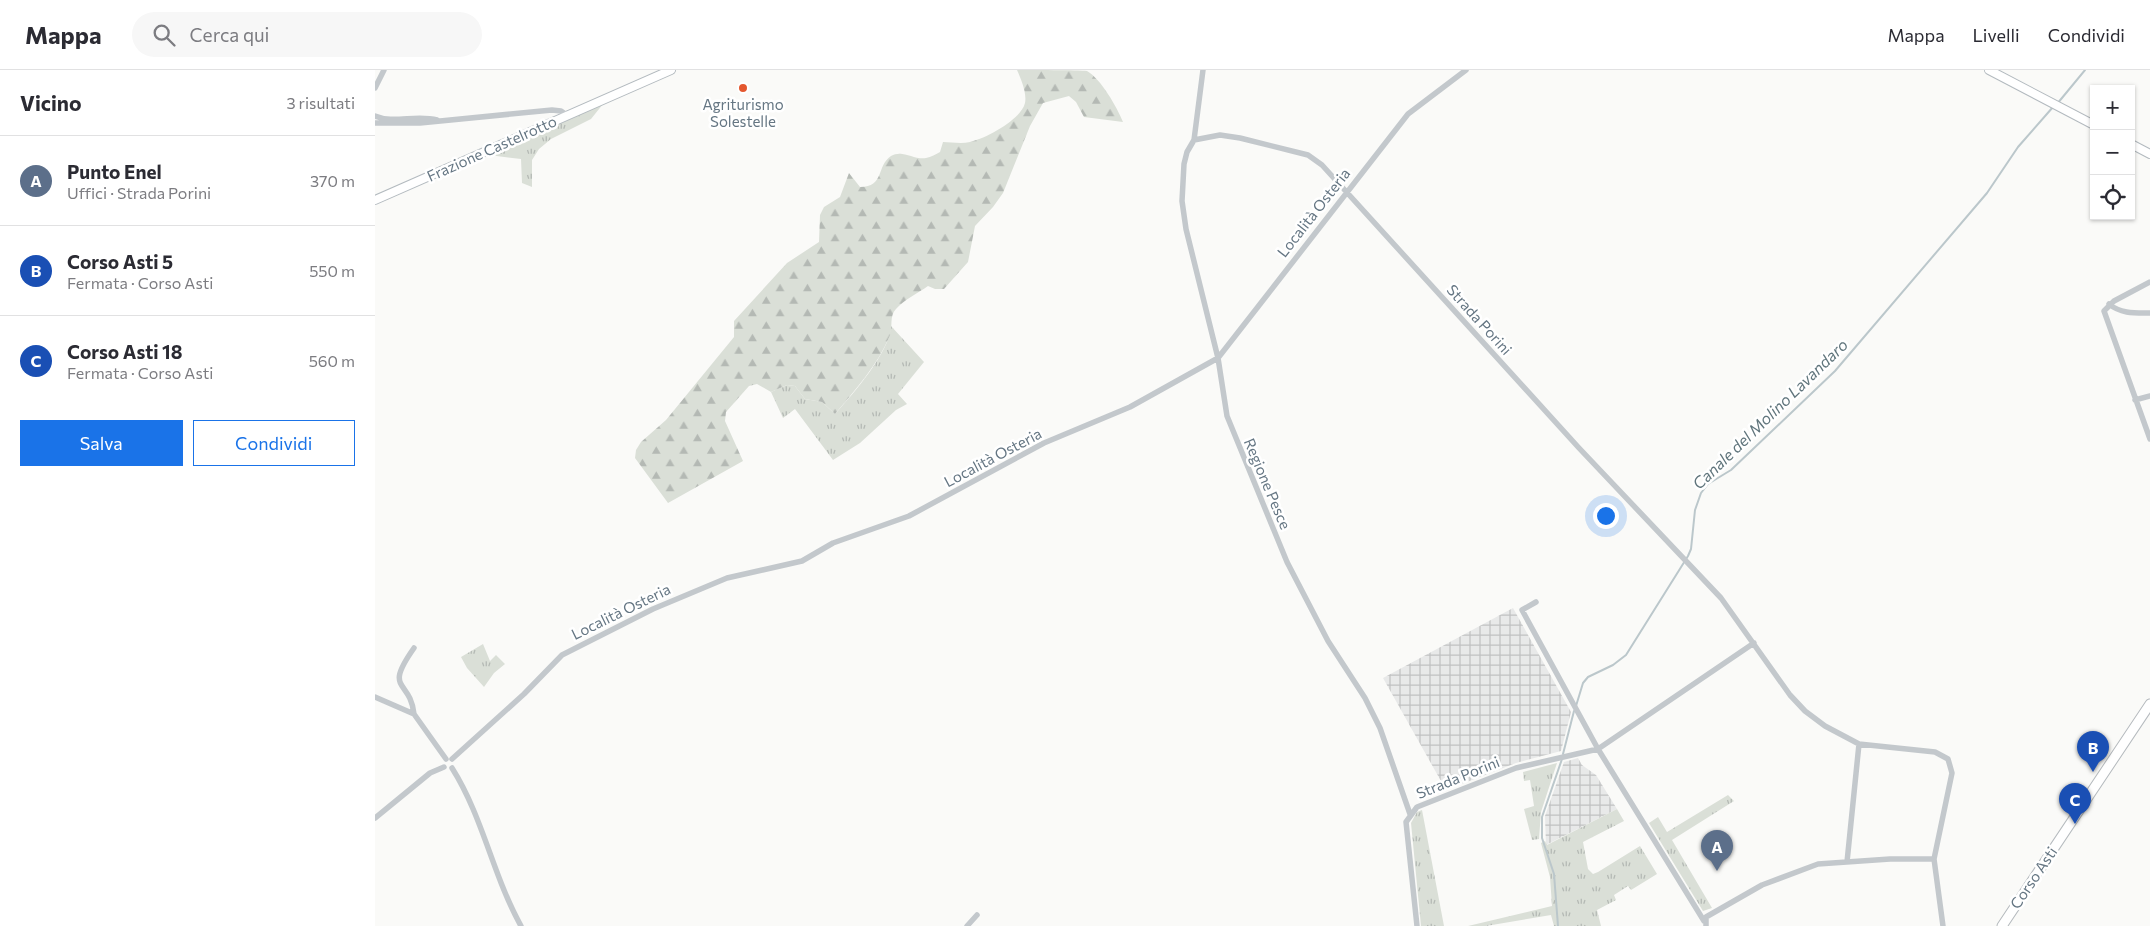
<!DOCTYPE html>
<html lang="it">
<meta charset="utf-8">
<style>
:root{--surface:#fff;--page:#f7f7f7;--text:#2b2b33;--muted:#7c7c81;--line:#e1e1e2;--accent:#1a73e8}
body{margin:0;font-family:Commissioner,sans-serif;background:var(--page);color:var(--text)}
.controls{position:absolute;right:15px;top:15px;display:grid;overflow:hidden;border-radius:0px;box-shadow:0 1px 4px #0004}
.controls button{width:45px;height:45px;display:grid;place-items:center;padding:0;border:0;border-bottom:1px solid var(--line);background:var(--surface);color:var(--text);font:25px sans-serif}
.you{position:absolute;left:1230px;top:445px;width:18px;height:18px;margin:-12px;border:4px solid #fff;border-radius:50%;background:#1a73e8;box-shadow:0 0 0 8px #1a73e833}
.badge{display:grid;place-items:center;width:32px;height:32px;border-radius:50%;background:var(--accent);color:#fff;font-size:16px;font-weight:700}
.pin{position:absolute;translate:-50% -41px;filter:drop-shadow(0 1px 2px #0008)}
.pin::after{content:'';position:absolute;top:26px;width:18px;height:15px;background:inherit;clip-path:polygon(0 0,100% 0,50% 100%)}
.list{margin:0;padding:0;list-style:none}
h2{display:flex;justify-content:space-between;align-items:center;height:65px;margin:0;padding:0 20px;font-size:21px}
h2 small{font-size:16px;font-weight:400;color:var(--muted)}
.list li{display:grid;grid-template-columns:32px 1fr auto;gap:15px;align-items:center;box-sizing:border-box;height:90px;padding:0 20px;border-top:1px solid var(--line)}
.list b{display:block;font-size:19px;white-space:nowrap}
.list p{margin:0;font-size:16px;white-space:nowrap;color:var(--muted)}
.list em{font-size:16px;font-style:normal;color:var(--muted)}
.actions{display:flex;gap:10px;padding:15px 20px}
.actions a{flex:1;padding:11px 0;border:1px solid var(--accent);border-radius:0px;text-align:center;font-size:18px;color:var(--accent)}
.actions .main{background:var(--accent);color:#fff}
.icon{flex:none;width:28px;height:28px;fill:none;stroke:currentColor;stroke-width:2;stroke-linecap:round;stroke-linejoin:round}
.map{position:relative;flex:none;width:1775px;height:856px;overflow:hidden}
header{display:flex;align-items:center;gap:30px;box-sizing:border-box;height:70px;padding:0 25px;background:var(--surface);border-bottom:1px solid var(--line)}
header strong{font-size:24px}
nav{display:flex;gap:28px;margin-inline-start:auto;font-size:18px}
.search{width:350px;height:45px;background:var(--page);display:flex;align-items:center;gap:12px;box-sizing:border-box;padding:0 18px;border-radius:28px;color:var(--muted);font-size:19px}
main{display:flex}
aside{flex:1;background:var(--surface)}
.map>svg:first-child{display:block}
.industrial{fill:url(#industrial-grid)}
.grass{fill:url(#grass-tufts)}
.forest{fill:url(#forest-firs)}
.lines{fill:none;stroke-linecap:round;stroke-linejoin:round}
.stream{stroke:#bbc7cb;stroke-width:2}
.secondary-casing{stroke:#b3babf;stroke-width:10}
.primary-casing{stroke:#b5babe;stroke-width:11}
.street{stroke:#c3c8cc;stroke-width:5.5}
.secondary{stroke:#fff;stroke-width:8}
.primary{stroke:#fff;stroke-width:9}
.poi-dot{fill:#e4572e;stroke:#fff;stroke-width:2}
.labels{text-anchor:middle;stroke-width:5;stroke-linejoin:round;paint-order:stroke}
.poi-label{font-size:15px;fill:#657683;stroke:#fff}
.street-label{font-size:15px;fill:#657683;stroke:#fff}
.water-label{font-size:16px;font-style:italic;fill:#60757c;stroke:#fff}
</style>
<header>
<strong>Mappa</strong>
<div class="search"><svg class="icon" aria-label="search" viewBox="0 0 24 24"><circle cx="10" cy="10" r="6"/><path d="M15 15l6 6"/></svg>Cerca qui</div>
<nav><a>Mappa</a><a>Livelli</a><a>Condividi</a></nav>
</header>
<main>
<aside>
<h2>Vicino<small>3 risultati</small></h2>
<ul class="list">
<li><span class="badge" style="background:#5c6f8a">A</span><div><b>Punto Enel</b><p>Uffici · Strada Porini</p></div><em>370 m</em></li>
<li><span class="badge" style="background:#1a4fb4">B</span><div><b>Corso Asti 5</b><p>Fermata · Corso Asti</p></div><em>550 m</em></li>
<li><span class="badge" style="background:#1a4fb4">C</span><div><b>Corso Asti 18</b><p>Fermata · Corso Asti</p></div><em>560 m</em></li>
</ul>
<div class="actions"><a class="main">Salva</a><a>Condividi</a></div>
</aside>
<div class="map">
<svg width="1775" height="856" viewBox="0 0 1775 856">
<defs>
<pattern id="industrial-grid" width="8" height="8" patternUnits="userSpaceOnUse" patternTransform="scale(1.25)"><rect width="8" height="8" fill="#e8e9e9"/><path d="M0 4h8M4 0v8" fill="none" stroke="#c0c1c2"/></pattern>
<pattern id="grass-tufts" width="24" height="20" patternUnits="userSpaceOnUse" patternTransform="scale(1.25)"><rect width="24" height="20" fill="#dadfd7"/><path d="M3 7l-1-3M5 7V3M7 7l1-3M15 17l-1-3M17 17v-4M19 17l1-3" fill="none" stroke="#b4b9b4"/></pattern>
<pattern id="forest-firs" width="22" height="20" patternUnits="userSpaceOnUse" patternTransform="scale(1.25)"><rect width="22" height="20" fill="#dadfd7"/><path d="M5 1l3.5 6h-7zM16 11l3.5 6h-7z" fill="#b4b9b4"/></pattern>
</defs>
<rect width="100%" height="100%" fill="#fafaf8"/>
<!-- industrial -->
<path class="industrial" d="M1138,538L1196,642L1186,681L1141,693L1071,720L1008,608Z
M1203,688L1207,695L1221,705L1242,739L1171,775L1170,746L1189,692Z"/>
<!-- grass -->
<path class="grass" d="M228,34L216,49L176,69L164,79L157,90V117L147,113L146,89L114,85Z
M516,256L549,292L523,324L532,334L521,340L485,373L458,390L420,339L408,348L396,322L412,315L420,316L430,329L447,332L460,344C477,325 515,282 516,256Z
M108,574L115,591L121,585L130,594L119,603L109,617L92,598L86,587Z
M1182,693L1166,742L1164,769L1157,770L1149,739L1159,736L1155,710L1149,711L1148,702Z
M1353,725L1359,731L1297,770L1337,838L1328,841L1274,753L1283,747L1292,762Z
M1242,739L1249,751L1208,772L1213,799L1218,804L1223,802L1265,776L1282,804L1256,820L1253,816L1239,825L1241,830L1222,840L1226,856H1179L1176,845L1111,856H1093L1177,836L1175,807L1166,773L1170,771L1172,775Z
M1047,740L1069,856H1046L1036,753L1042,742Z"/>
<!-- forest -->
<path class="forest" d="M642,0C654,0 704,0 712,1C726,9 742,37 748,52L709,47L701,32L694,26L668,33L655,56L628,123L618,137L600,156L593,192L569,219H560L553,216C543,223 529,230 521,239C514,246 518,257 515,265C503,295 480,320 460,344L447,332L430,329L420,316L412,315L396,322L382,314L374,316L351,342L350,351L368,391L293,433L260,388L261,380L266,372L291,350L359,267V251L412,193L444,172L445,145L449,137L465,127L474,103L485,117C510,117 501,96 516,86C527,79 539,90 551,88C556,87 561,84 565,82L568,72C576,72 586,74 595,72C610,69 646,50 650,33C652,23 646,9 642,0Z"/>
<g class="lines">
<!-- stream -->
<path class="stream" d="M1682,34L1710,0
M1201,636L1208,613L1213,607L1238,595L1251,585L1313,486L1316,479L1320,440L1326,423L1333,414L1356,400L1460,301L1612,123L1643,77L1678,37
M1188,684L1199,641
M1183,856L1179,804L1167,768V747L1187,689"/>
<defs>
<path id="secondary" d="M1614,0L1719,55
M1756,74L1775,84
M0,130L296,0"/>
<path id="primary" d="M1627,856L1775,634"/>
</defs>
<!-- secondary casing -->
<use href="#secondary" class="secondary-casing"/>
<!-- primary casing -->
<use href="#primary" class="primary-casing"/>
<!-- street -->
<path class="street" d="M0,18L9,0
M0,46C18,54 42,44 62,50
M0,53H45L177,40L186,41L193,46
M819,70L845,65L865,68L933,85L947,95L1204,378L1346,528L1415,625L1430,641L1450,656L1484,674L1560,682L1573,689L1577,703L1559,789L1568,856
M819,70L812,82L809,94L807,131L811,159L843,288L852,346L912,492L953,571L990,628L1005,658L1035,744
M819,70L828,0
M1775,212L1739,231L1729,241L1775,369
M1734,234C1746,244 1760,243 1775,243
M1760,330L1775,326
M1161,532L1147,540L1223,679L1329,851
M0,627L39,644L71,689
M39,644C35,608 8,622 39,578
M77,689L149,624L187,585L278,539L352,508L427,491L458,473L534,446L669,373L755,337L843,288L1033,44L1091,0
M77,698C108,747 118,806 146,856
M0,748L55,703L69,697
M1472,792L1484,674
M592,856L602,845
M1042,856L1031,752L1042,737L1141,698L1223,679L1379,573
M1331,856V847L1387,815L1443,794L1515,789H1559"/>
<!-- secondary -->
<use href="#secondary" class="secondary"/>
<!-- primary -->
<use href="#primary" class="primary"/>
</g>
<!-- markers -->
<circle class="poi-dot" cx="368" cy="18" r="5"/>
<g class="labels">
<!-- poi labels -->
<g class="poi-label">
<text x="368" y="40">Agriturismo<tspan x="368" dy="17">Solestelle</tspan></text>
</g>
<!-- street labels -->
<g class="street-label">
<text transform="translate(117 79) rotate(-24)" y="5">Frazione Castelrotto</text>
<text transform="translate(939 143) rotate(-52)" y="5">Località Osteria</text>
<text transform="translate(1104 250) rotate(48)" y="5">Strada Porini</text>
<text transform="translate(618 388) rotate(-28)" y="5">Località Osteria</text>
<text transform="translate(892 414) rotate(67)" y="5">Regione Pesce</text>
<text transform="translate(246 542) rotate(-26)" y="5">Località Osteria</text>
<text transform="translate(1083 708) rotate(-22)" y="5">Strada Porini</text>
<text transform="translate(1659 808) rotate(-56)" y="5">Corso Asti</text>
</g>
<!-- water labels -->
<g class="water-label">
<text transform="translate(1395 344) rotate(-44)" y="6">Canale del Molino Lavandaro</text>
</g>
</g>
</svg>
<div class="controls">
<button>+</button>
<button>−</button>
<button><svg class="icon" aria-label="locate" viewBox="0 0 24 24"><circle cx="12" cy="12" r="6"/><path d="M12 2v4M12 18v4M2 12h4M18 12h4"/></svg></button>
</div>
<div class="you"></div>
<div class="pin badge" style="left:1342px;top:801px;background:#5c6f8a">A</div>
<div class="pin badge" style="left:1718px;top:702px;background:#1a4fb4">B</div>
<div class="pin badge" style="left:1700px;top:754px;background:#1a4fb4">C</div>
</div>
</main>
